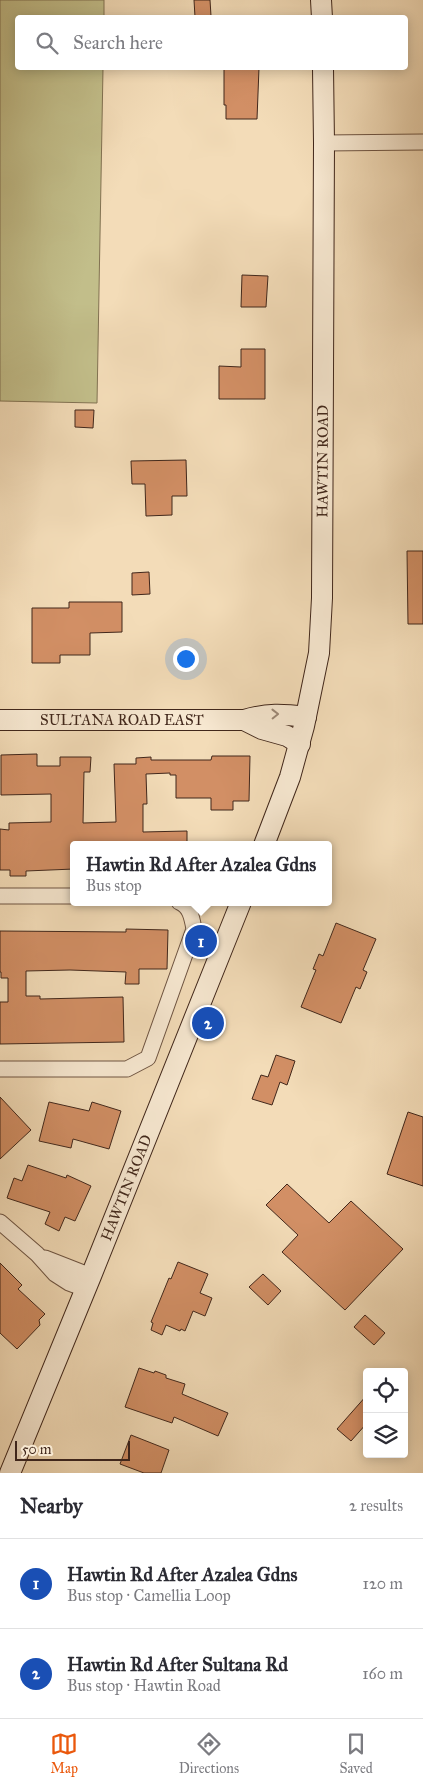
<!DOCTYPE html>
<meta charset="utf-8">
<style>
:root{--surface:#fff;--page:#f7f7f7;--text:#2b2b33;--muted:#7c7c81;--line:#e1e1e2;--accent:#ea580c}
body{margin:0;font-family:"IM FELL Great Primer",serif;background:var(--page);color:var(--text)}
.controls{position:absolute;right:15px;bottom:15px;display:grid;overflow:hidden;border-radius:5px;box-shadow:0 2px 12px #0003}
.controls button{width:45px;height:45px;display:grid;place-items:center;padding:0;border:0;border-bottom:1px solid var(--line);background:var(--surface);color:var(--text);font:25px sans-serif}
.scale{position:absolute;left:15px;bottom:12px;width:115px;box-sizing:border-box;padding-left:5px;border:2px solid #41271b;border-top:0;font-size:14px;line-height:18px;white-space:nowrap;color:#41271b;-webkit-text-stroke:4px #f7e8d1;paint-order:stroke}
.you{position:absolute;left:185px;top:658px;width:18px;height:18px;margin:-12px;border:4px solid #fff;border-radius:50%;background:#1a73e8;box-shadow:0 0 0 8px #1a73e833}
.badge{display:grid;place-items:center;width:32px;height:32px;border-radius:50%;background:var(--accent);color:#fff;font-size:16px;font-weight:700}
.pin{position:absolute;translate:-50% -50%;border:2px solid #fff;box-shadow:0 1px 5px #0006}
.popup{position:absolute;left:70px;top:841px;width:262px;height:65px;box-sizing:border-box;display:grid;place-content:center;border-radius:5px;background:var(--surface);filter:drop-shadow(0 1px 4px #0005);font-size:16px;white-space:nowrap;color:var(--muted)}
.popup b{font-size:19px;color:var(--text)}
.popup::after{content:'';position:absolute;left:50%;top:100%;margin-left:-10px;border:10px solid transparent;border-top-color:var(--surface)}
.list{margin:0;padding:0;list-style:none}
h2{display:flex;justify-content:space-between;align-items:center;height:65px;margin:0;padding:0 20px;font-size:21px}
h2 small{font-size:16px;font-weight:400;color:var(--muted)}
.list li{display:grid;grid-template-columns:32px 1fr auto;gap:15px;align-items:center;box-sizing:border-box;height:90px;padding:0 20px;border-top:1px solid var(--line)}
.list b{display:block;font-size:19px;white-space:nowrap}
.list p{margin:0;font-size:16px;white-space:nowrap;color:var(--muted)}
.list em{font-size:16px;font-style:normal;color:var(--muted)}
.icon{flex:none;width:28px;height:28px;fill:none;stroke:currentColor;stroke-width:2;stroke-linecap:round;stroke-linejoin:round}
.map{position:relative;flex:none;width:423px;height:1473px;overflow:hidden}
.search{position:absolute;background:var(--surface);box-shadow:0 2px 12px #0003;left:15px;right:15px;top:15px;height:55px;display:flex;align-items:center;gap:12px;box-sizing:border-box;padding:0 18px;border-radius:5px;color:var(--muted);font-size:19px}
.sheet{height:245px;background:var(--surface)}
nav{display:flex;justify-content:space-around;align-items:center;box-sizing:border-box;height:70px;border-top:1px solid var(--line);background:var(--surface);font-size:14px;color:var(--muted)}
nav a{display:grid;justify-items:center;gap:2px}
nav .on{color:var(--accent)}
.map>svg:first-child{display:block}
.grass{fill:#c2be8a;stroke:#827252}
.building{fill:#d28f65;stroke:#41271b}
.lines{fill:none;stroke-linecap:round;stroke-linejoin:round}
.street-casing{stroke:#6e5442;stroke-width:17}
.secondary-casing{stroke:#41271b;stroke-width:22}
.street{stroke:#f7e8d1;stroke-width:15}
.secondary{stroke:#f7e8d1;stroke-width:20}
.oneway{stroke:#9c8876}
.labels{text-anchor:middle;stroke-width:4;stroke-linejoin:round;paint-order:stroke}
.street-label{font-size:15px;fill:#41271b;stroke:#f7e8d1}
</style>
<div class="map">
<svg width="423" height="1473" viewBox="0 0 423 1473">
<rect width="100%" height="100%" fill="#f3dcb8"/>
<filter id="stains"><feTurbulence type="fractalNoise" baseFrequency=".004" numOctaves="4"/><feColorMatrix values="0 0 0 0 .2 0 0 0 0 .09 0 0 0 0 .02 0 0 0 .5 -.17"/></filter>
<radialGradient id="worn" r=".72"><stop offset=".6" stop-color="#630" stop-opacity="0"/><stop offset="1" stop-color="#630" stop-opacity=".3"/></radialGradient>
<!-- grass -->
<path class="grass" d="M0,0H104V17L18,18V68H103L97,403L0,401Z"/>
<!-- building -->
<path class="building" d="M194,0H210L211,16L195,17Z
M224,68H259L257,119H226V105H224Z
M242,275L268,276L266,307H241Z
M241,349H265V399H219V366L241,367Z
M75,410H94L93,428L75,427Z
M186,460L187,496H172V515L146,516L145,484H132L131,461Z
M407,551H423V624H408Z
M149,572L150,594L132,595V573Z
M69,602H122V632L90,633V655H60V663H32V608H69Z
M37,754V766H60V757H91L90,772H84L83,823L116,822L114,764H136V758L151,757V760H211L212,756H250L249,801H233V810H211V798H176V775H170V773L146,774L147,804H143V832L187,831V845H74V869L26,871V876H10V870H0V829L9,830V823L51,822V794L1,795V755Z
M336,923L376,939L363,970L367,972L360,989L356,987L341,1023L301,1007L316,970L313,969L319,954L323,956Z
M126,929L168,930L167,969H139V984H125L126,972L70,970L26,971V996H40V999L123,997L124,1042L0,1044V1002H8V978H1V972H0V931L126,932Z
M276,1055L295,1061L287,1085L280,1082L272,1105L252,1099L261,1075L268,1077Z
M0,1097L31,1130L0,1159Z
M49,1102L89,1111L92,1102L121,1111L109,1149L73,1139L71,1148L39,1141Z
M408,1112L423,1117V1186L387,1174Z
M28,1165L66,1178L67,1175L91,1186L75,1221L65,1217L59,1231L45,1224L50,1212L7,1198L14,1178L22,1181Z
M287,1184L329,1223L351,1201L403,1249L345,1310L282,1252L298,1235L266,1205Z
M178,1262L208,1274L200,1293L212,1298L205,1316L193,1311L185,1331L181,1329L180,1331L166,1325L162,1335L151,1330L153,1323L151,1322L169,1278L171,1279Z
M0,1263L22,1285L18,1289L45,1314L39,1320L40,1325L17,1349L0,1333Z
M263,1274L281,1291L268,1305L249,1287Z
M365,1315L385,1333L374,1345L354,1327Z
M139,1368L154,1373L155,1371L166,1375V1378L185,1384L182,1394L228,1413L218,1436L174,1417L172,1423L125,1407Z
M367,1395V1423L351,1441L337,1429Z
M131,1435L169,1450L161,1473H144L120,1464Z"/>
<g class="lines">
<defs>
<path id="street" d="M324,143L423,142
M0,896H74
M0,1069H127L148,1058L194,929C192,918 190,906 179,902
M0,1222L37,1254L55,1274L69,1283L85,1289
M45,1258L91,1276"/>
<g id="secondary">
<path d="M321,0L322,18"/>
<path id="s1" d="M0,720H244C267,713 283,714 306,717"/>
<path d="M244,720L262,729L287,736L300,744"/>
<path id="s2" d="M264,845L290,777L304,726L319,653L322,598L324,143L323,68"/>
<path id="s3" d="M10,1473L91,1276L241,902"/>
</g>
</defs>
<!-- street casing -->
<use href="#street" class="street-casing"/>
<!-- secondary casing -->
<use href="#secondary" class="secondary-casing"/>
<!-- street -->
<use href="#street" class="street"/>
<!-- secondary -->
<use href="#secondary" class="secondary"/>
</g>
<!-- one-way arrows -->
<defs><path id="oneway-chevron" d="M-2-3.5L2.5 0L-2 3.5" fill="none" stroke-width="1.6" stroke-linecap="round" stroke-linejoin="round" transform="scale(1.25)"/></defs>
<use class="oneway" href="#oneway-chevron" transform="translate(275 714) rotate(-1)"/>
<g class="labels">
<!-- street labels -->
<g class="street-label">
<text dy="5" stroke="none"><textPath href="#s2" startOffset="392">HAWTIN ROAD</textPath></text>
<text dy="5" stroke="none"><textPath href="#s1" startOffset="122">SULTANA ROAD EAST</textPath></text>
<text dy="5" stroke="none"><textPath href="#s3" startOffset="308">HAWTIN ROAD</textPath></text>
</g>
</g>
<rect width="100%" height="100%" filter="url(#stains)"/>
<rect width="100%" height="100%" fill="url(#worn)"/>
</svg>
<div class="controls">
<button><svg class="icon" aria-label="locate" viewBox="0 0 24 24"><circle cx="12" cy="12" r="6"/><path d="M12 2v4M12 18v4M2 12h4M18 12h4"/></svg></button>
<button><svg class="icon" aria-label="layers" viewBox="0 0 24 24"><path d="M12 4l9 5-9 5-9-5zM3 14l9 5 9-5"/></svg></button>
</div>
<div class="scale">50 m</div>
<div class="you"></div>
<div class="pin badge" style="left:201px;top:941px;background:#1a4fb4">1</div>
<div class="popup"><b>Hawtin Rd After Azalea Gdns</b>Bus stop</div>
<div class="pin badge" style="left:208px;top:1023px;background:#1a4fb4">2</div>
<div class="search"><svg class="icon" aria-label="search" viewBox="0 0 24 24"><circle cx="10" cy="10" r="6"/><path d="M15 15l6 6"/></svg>Search here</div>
</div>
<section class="sheet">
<h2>Nearby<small>2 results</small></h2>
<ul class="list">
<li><span class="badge" style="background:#1a4fb4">1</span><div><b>Hawtin Rd After Azalea Gdns</b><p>Bus stop · Camellia Loop</p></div><em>120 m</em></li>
<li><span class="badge" style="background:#1a4fb4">2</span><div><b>Hawtin Rd After Sultana Rd</b><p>Bus stop · Hawtin Road</p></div><em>160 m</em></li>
</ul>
</section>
<nav>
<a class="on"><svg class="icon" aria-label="map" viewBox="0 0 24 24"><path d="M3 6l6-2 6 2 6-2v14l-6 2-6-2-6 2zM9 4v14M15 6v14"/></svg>Map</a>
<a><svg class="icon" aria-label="directions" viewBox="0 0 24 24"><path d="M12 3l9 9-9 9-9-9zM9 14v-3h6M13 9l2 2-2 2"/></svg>Directions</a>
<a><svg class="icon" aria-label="saved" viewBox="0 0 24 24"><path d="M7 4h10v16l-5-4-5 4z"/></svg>Saved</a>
</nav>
